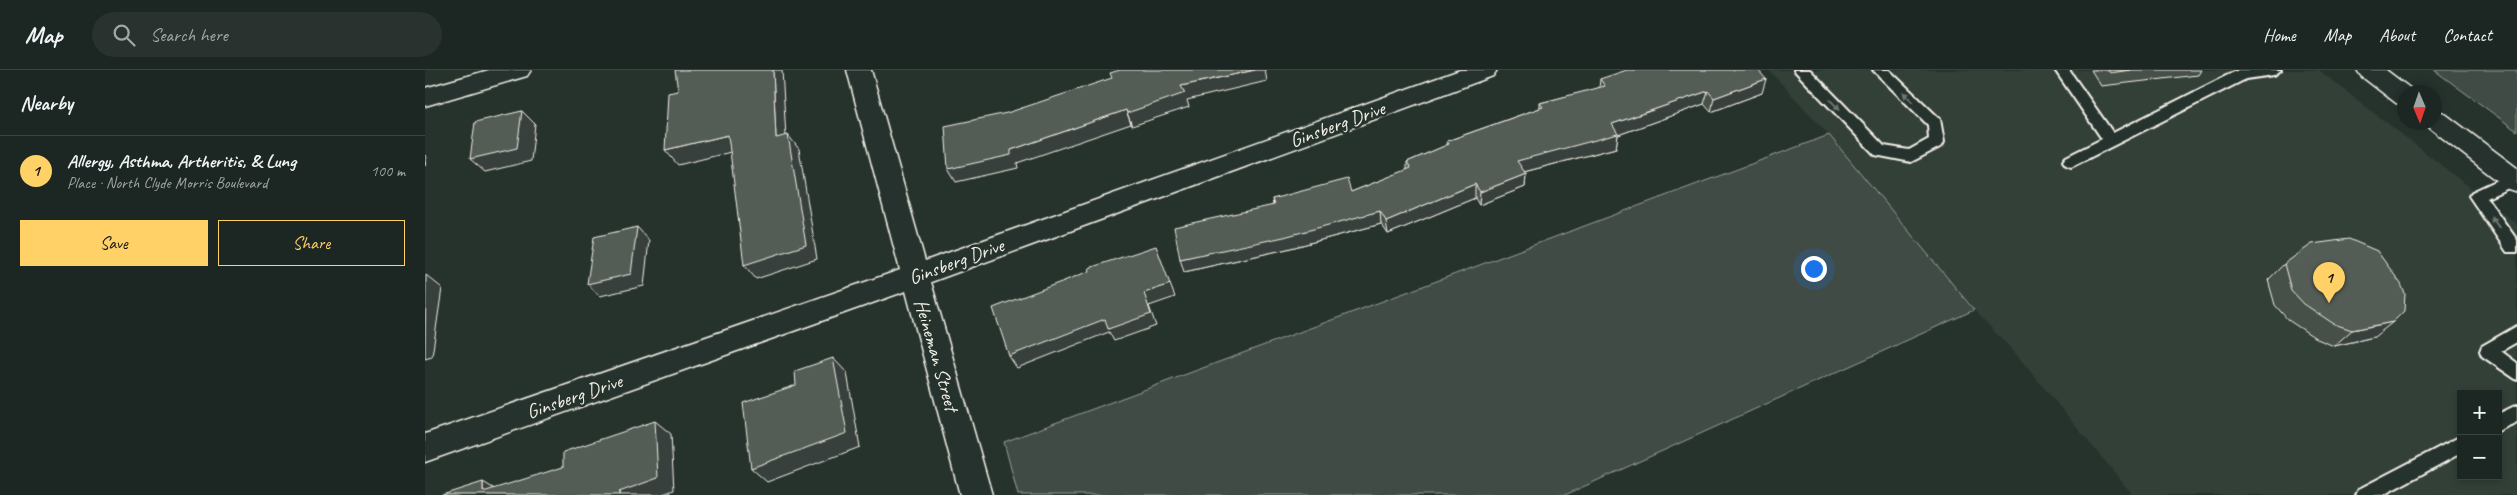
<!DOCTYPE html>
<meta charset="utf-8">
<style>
:root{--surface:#1c2622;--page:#29322f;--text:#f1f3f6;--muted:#a0a5a5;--line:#3a4340;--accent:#ffd166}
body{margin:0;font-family:Caveat,sans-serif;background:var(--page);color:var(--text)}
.controls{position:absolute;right:15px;bottom:15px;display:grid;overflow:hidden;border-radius:0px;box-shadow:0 2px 8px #0003}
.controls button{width:45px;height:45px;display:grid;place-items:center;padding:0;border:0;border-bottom:1px solid var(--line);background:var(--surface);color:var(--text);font:25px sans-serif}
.compass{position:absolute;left:1972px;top:15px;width:45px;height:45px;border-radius:50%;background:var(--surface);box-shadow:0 2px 8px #0003;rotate:178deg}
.you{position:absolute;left:1388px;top:198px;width:18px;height:18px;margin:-12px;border:4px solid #fff;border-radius:50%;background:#1a73e8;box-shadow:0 0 0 8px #1a73e833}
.badge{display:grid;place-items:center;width:32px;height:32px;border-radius:50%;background:var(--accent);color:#111;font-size:16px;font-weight:700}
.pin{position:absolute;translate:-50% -41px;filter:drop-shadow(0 1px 2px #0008)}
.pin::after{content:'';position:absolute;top:26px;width:18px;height:15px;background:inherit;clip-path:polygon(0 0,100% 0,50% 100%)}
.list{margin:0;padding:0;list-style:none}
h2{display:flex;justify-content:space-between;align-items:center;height:65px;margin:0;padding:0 20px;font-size:21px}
h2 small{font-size:16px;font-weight:400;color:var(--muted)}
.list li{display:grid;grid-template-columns:32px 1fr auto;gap:15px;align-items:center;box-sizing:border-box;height:70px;padding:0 20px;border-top:1px solid var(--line)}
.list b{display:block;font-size:19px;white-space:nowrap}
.list p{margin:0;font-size:16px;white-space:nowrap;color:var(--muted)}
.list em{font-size:16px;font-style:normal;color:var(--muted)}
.actions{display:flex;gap:10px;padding:15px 20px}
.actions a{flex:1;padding:11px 0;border:1px solid var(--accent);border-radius:0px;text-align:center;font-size:18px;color:var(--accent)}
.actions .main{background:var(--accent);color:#111}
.icon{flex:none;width:28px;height:28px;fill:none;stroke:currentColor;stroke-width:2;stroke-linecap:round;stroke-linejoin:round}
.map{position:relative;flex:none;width:2092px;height:425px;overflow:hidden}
header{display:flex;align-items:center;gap:30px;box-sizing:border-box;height:70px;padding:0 25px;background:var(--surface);border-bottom:1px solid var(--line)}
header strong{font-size:24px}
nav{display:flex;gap:28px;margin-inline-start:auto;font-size:18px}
.search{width:350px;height:45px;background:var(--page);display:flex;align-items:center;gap:12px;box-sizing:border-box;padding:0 18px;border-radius:28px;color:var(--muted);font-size:19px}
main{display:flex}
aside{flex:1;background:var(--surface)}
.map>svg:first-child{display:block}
.built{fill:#333f39;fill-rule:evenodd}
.green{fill:#414b45;stroke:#9a9e96}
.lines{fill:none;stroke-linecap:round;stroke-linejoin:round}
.service-casing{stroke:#f4f1e8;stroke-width:4}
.minor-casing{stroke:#f4f1e8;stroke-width:3}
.secondary-casing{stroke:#f4f1e8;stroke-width:3}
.service{fill:#26332d;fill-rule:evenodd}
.minor{fill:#26332d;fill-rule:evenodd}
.secondary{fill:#26332d;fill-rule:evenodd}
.wall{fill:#474f49;stroke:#f4f1e8}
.shaded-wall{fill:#39403c;stroke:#f4f1e8}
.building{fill:#525c55;stroke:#f4f1e8}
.oneway{fill:#6e766e}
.labels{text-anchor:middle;stroke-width:5;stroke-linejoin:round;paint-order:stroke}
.street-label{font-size:20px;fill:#f4f1e8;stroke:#26332d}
</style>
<header>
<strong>Map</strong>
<div class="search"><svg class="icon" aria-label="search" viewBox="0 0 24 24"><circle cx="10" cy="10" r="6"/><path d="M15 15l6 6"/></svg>Search here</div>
<nav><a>Home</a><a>Map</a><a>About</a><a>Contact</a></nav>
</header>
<main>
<aside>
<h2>Nearby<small></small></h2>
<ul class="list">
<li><span class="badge">1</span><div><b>Allergy, Asthma, Artheritis, &amp; Lung</b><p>Place · North Clyde Morris Boulevard</p></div><em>100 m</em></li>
</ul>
<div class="actions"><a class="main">Save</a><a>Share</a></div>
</aside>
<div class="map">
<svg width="2092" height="425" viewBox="0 0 2092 425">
<rect width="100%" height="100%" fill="#26332d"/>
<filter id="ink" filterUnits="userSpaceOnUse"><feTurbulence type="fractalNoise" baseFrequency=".02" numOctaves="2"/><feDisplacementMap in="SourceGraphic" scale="10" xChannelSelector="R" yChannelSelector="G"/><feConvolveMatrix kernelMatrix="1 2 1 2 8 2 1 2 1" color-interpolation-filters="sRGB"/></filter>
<g filter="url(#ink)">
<!-- built -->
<path class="built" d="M1344,0H1894L2092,154V425H1708L1590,283L1549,240L1404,65ZM2036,324H2073V406H2036Z"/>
<!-- green -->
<path class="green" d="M2009,0H2092V61Z
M1404,65L1549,240L1140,425H593L579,372Z"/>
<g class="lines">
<defs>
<path id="service" d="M1369,0H1385L1459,76L1484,80L1504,69L1503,55L1448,0H1464L1515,49L1519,72L1517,76L1486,92L1450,85Z
M1630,0H1644L1688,63L1813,0H1856L1849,5L1821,9L1646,97L1641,95L1638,91L1641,87L1677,69Z
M2088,103L2092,104V114L2062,128L2092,170V182H2082L2044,126L2047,122Z
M2092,256V272L2076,281L2092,293V310L2057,286L2055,281L2057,276Z
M2092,335V352L2073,361V344Z
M2036,366V383L1958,425H1931L1934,419Z"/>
<path id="minor" d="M64,0H106L102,6L0,36V18Z
M422,0H446L500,191L1035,0H1072L1068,6L506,212L567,425H535L481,221L0,392V364L475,200Z"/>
<path id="secondary" d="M1932,0H1961L1990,22H1980V36L1971,33L1936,6Z
M2010,40L2019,43L2092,98V122L2083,119L2001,55L2000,52H2010Z"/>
</defs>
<!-- service casing -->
<use href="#service" class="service-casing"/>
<!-- minor casing -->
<use href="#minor" class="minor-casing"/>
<!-- secondary casing -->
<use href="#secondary" class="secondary-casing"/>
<!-- service -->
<use href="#service" class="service"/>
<!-- minor -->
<use href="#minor" class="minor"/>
<!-- secondary -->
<use href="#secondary" class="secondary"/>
</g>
<!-- wall -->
<path class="wall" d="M1666,0H1776L1773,5L1676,16Z
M1175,9L1337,23L1286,42L1279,34L1193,65L1191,78L1099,102L1101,104L1100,117L1054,135L1050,128L963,164L956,154L862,179L759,202L848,135L847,129L926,122L982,100V92L1022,75V71L1115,38V33L1174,18Z
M1859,194L1949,267L1909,276L1892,269L1863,250L1850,235L1843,210Z"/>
<!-- shaded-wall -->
<path class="shaded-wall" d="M348,0H357L362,83L351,68Z
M830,0H840L842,11L762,30L764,37L707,56L702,43L756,16Z
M1341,9L1337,23L1286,42L1289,28Z
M1283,21L1279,34L1193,65L1191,78L1091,104L1092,91L1187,54Z
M701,40L706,54L592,93L593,98L531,112L523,99L586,80Z
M97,41L110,54L106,91L60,102L45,89Z
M303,65L314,80L253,95L240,80Z
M363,65L374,79L392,189L331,209L319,195Z
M0,85L2,87L0,96Z
M1101,104L1100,117L1054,135L1055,122Z
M1050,114V128L963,164L961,151Z
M955,141L956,154L862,179L759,202L755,189Z
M212,157L224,170L219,216L175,226L162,214Z
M1,205L17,218L7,287L0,289Z
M745,214L750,227L724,236L731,256L689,271L684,262L592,298L584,286L719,223Z
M1968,252L1949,267L1909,276L1927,260Z
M408,288L422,303L435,377L342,412L326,398Z
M230,351L246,364L249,420L235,425H194V422Z
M58,412L78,424L58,422Z"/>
<!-- building -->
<path class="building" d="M250,0H348L351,68L363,65L381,175L319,195L303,65L240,80L243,23L253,21Z
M695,0H830L756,16L760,23L702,43L701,40L586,80V85L523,99L520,56L582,43L687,8L685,3Z
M1202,0H1333L1341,9L1289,28L1283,21L1187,54L1193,64L1092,91L1101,104L1055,122L1050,114L961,151L955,141L859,167L755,189L749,157L849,135L847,129L922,109L926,122L986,98L982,92L1024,74L1022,71L1118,37L1115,33L1180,16L1175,9Z
M1683,0H1706L1685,3Z
M97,41L92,78L45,89L50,52Z
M212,157L206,204L162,214L169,167Z
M1924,169L1952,181L1976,214L1980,224L1979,241L1968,252L1927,260L1909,254L1879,234L1866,220L1859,194L1887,174Z
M731,176L745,214L719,223L726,244L683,259L680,249L584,286L568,238L665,201L664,198Z
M408,288L422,363L326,398L318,333L371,315L370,301Z
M230,351L233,408L194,422V425H17L58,412V422L138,397V382Z"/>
<!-- one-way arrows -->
<defs><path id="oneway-solid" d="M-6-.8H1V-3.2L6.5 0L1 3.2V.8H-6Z" transform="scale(1.25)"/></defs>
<g class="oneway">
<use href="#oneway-solid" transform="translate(1483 27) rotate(-135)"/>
<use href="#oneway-solid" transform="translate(1410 35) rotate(46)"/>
<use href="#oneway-solid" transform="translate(2070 152) rotate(-125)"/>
</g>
</g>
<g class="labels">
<!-- street labels -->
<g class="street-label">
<text transform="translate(912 54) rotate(-20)" y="7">Ginsberg Drive</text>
<text transform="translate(531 191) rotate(-20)" y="7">Ginsberg Drive</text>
<text transform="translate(512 285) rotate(74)" y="7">Heineman Street</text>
<text transform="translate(149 326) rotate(-19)" y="7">Ginsberg Drive</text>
</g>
</g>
</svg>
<div class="controls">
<button>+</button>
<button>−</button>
</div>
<svg class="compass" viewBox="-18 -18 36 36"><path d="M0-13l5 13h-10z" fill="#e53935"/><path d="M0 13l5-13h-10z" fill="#a0a5a5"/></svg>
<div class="you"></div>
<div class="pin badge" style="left:1904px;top:233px">1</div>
</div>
</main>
